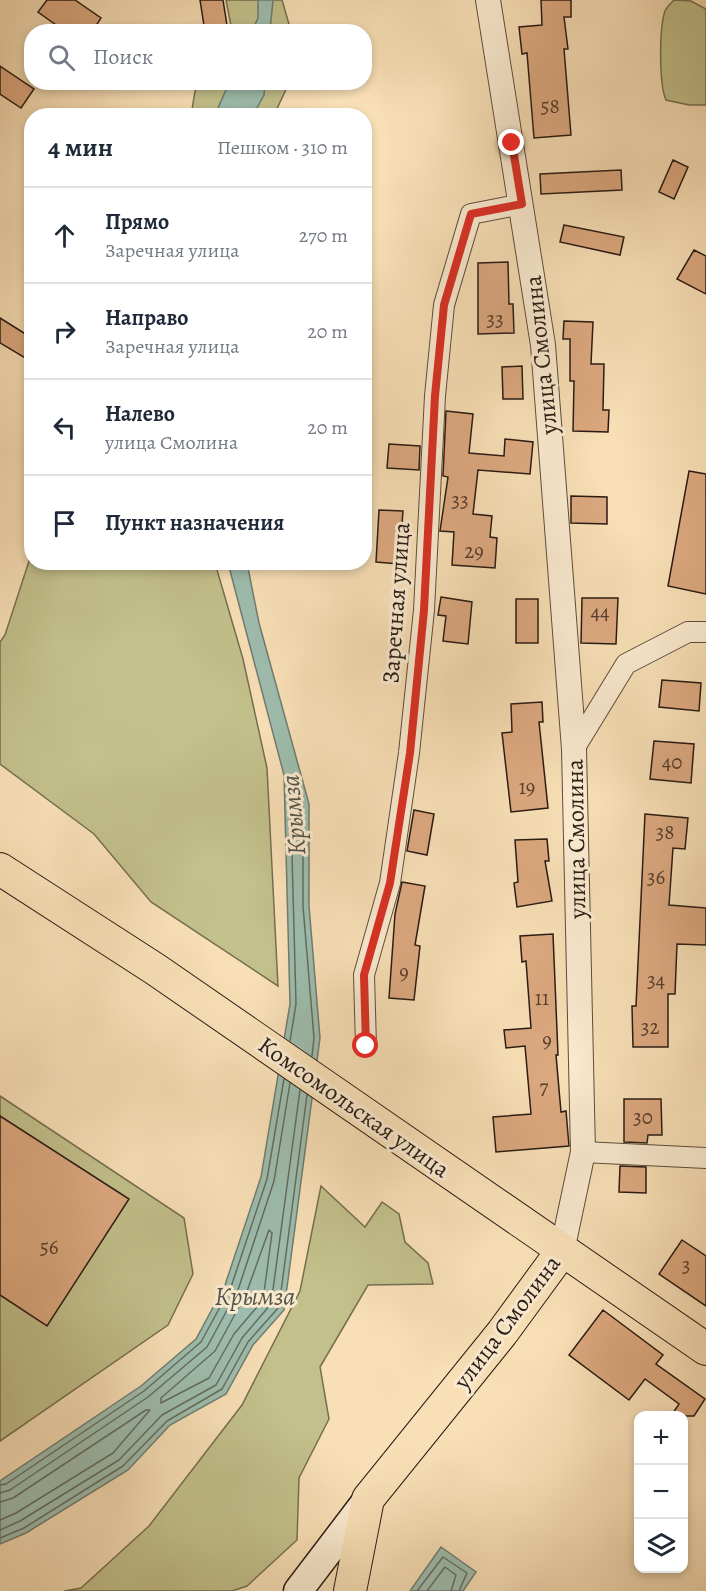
<!DOCTYPE html>
<html lang="ru">
<meta charset="utf-8">
<style>
:root{--surface:#fff;--page:#f2f2f3;--text:#1f2937;--muted:#747a83;--line:#e0e1e3}
body{margin:0;font-family:Alegreya,serif;background:var(--page);color:var(--text)}
.controls{position:absolute;right:18px;bottom:18px;display:grid;overflow:hidden;border-radius:12px;box-shadow:0 3px 9px #0003}
.controls button{width:54px;height:54px;display:grid;place-items:center;padding:0;border:0;border-bottom:2px solid var(--line);background:var(--surface);color:var(--text);font:30px sans-serif}
.stop{position:absolute;width:18px;height:18px;margin:-14px;border:4px solid #d93025;border-radius:50%;background:#fff}
.stop.end{background:#d93025;border-color:#fff;box-shadow:0 2px 6px #0008}
.list{margin:0;padding:0;list-style:none}
h2{display:flex;justify-content:space-between;align-items:center;height:78px;margin:0;padding:0 24px;font-size:26px}
h2 small{font-size:20px;font-weight:400;color:var(--muted)}
.list li{display:grid;grid-template-columns:39px 1fr auto;gap:18px;align-items:center;box-sizing:border-box;height:96px;padding:0 24px;border-top:2px solid var(--line)}
.list b{display:block;font-size:22px;white-space:nowrap}
.list p{margin:0;font-size:20px;white-space:nowrap;color:var(--muted)}
.list em{font-size:20px;font-style:normal;color:var(--muted)}
.icon{flex:none;width:33px;height:33px;fill:none;stroke:currentColor;stroke-width:2;stroke-linecap:round;stroke-linejoin:round}
.map{position:relative;flex:none;width:706px;height:1591px;overflow:hidden}
.search{position:absolute;background:var(--surface);box-shadow:0 3px 9px #0003;left:24px;top:24px;width:348px;height:66px;display:flex;align-items:center;gap:15px;box-sizing:border-box;padding:0 21px;border-radius:24px;color:var(--muted);font-size:22px}
.panel{position:absolute;background:var(--surface);box-shadow:0 3px 9px #0003;left:24px;top:108px;width:348px;height:462px;border-radius:24px}
.map>svg:first-child{display:block}
.green{fill:#c2c08b;stroke:#766e50;stroke-width:1.5}
.water{fill:#9dbdae;stroke:#6f7c70;stroke-width:1.5}
.lines{fill:none;stroke-linecap:round;stroke-linejoin:round}
.shore{stroke:#636c61;stroke-width:1.5}
.building{fill:#dca87f;stroke:#291b14;stroke-width:1.5}
.minor-casing{stroke:#5d4c3c;stroke-width:22}
.tertiary-casing{stroke:#5d4c3c;stroke-width:26}
.secondary-casing{stroke:#291b14;stroke-width:31}
.primary-casing{stroke:#291b14;stroke-width:34}
.minor{stroke:#faead0;stroke-width:20}
.tertiary{stroke:#faead0;stroke-width:24}
.secondary{stroke:#faead0;stroke-width:28}
.primary{stroke:#f8dfb6;stroke-width:32}
.route{stroke:#d93025;stroke-width:8}
.labels{text-anchor:middle;stroke-width:6;stroke-linejoin:round;paint-order:stroke}
.number-label{font-size:21px;fill:#563e2f}
.street-label{font-size:24px;fill:#291b14;stroke:#faead0}
.water-label{font-size:26px;font-style:italic;fill:#52544a;stroke:#faead0}
</style>
<div class="map">
<svg width="706" height="1591" viewBox="0 0 706 1591">
<rect width="100%" height="100%" fill="#f8dfb6"/>
<filter id="stains"><feTurbulence type="fractalNoise" baseFrequency=".00333" numOctaves="4"/><feColorMatrix values="0 0 0 0 .2 0 0 0 0 .09 0 0 0 0 .02 0 0 0 .5 -.17"/></filter>
<radialGradient id="worn" r=".72"><stop offset=".6" stop-color="#630" stop-opacity="0"/><stop offset="1" stop-color="#630" stop-opacity=".3"/></radialGradient>
<!-- green -->
<path class="green" d="M226,0H282L291,31H232Z
M674,0L691,1L706,9V105H689L666,100C659,84 659,29 665,11C667,7 671,3 674,0Z
M203,83H289L274,115L191,116L195,91Z
M31,555L32,562L215,563L243,659L267,768L278,986L151,902L94,834L0,764V642L5,635Z
M0,1096L184,1218L193,1274L168,1325L0,1441Z
M321,1186L365,1227L382,1202L399,1214L405,1242L428,1263L433,1284L368,1285L320,1367L329,1419L299,1478L297,1540L247,1586L232,1591H64L81,1588L149,1526L242,1405L300,1291Z"/>
<!-- water -->
<path class="water" d="M258,0H273L270,31H252L258,18Z
M229,83H265L264,95L253,115H215Z
M228,563H247L259,623L309,804V906L320,1038L284,1310L253,1345L226,1394L170,1425L128,1470L26,1533L0,1544V1481L141,1386L196,1339L225,1285L261,1177L290,1004L284,775Z
M441,1547L476,1572L463,1591H410Z"/>
<g class="lines">
<!-- shore -->
<path class="shore" d="M290,1041L296,1004L290,779L293,776L303,805V906L314,1038L312,1056
M269,1230L272,1233L263,1300L234,1334L209,1378L161,1403V1398L215,1351L246,1294Z
M0,1485L6,1484L144,1391L201,1342L231,1287L267,1179L284,1079
M0,1493L10,1490L148,1397L207,1347L238,1290L274,1181L290,1083
M0,1502L13,1498L146,1410H150L113,1453L16,1513L0,1520
M0,1530L20,1521L119,1460L162,1415L216,1385L242,1338L271,1304L300,1090
M0,1538L24,1528L123,1466L167,1421L222,1389L248,1342L279,1307L307,1095
M417,1591L443,1557L467,1573L459,1591
M427,1591L445,1567L456,1575L451,1591"/>
</g>
<!-- building -->
<path class="building" d="M47,0H75L101,18L92,32H66L38,12Z
M200,0H223L228,32H205Z
M541,0H571V17H564L568,49H564L571,135L534,138L527,53L522,54L519,27L542,25Z
M0,66L34,89L21,108L0,94Z
M673,160L688,167L674,199L659,192Z
M621,170L622,190L541,194L540,174Z
M564,225L624,237L620,255L560,242Z
M694,250L706,256V294L677,279Z
M508,262L509,304H513L514,333L478,334V263Z
M0,318L32,338V362L0,343Z
M564,321L593,322L591,364H604L603,410H609L608,432L573,431L574,381H570V339H563Z
M522,366L523,399H503L502,367Z
M446,411L473,414L469,453L504,456L505,439L533,442L530,474L478,470L473,514L492,516L490,537L497,538L495,568L452,565L454,532L440,531L448,477L443,476Z
M389,444L420,446L419,470L387,468Z
M689,471L706,474V594L668,586Z
M571,496L607,497V524L571,523Z
M379,510L403,511L399,564L376,562Z
M441,597L472,602L468,644L443,641L446,616L438,615Z
M582,598H618L616,644L581,643Z
M516,599H538V643H516Z
M662,680L701,683L699,711L659,707Z
M542,702L543,722H539L548,808L511,812L502,733L512,732L511,704Z
M654,741L694,744L691,783L650,779Z
M414,810L434,814L427,855L407,851Z
M645,814L688,818L685,849L673,848L669,905L706,908V945L677,944L675,994H668V1047H633L632,1006H636Z
M547,839L549,861H545L552,901L517,907L514,883L518,882L515,840Z
M402,882L425,886L415,945L420,946L414,1000L389,998L395,914Z
M553,934L558,1055H556L561,1112L566,1111L569,1146L496,1152L493,1117L531,1114L525,1046L506,1048L504,1030L531,1028L526,961L522,962L520,936Z
M624,1099H661L662,1135H648L647,1143L624,1142Z
M0,1116L129,1199L47,1326L0,1295Z
M620,1166L646,1167V1193L619,1192Z
M682,1240L706,1256V1306L659,1274Z
M603,1310L663,1355L656,1364L705,1399L694,1416H671L679,1404L645,1379L629,1400L569,1355Z"/>
<g class="lines">
<defs>
<path id="minor" d="M574,749L626,664L688,632H706
M366,1046L364,975L390,883L409,753L424,610L435,396L444,305L471,214L522,204
M583,1152L706,1158"/>
<path id="tertiary" d="M488,0L543,345L574,749L583,1152L562,1251"/>
<path id="secondary" d="M298,1591L368,1499"/>
<path id="primary" d="M0,869L155,969L706,1349
M350,1591L368,1499L502,1333L562,1251"/>
</defs>
<!-- minor casing -->
<use href="#minor" class="minor-casing"/>
<!-- tertiary casing -->
<use href="#tertiary" class="tertiary-casing"/>
<!-- secondary casing -->
<use href="#secondary" class="secondary-casing"/>
<!-- primary casing -->
<use href="#primary" class="primary-casing"/>
<!-- minor -->
<use href="#minor" class="minor"/>
<!-- tertiary -->
<use href="#tertiary" class="tertiary"/>
<!-- secondary -->
<use href="#secondary" class="secondary"/>
<!-- primary -->
<use href="#primary" class="primary"/>
</g>
<g class="lines">
<!-- route -->
<path class="route" d="M366,1046L364,975L390,883L410,753L424,610L435,396L444,305L471,214L522,204L512,143"/>
</g>
<g class="labels">
<!-- number labels -->
<g class="number-label">
<text x="550" y="113">58</text>
<text x="495" y="326">33</text>
<text x="460" y="507">33</text>
<text x="474" y="558">29</text>
<text x="600" y="619">44</text>
<text x="672" y="769">40</text>
<text x="527" y="794">19</text>
<text x="665" y="839">38</text>
<text x="656" y="884">36</text>
<text x="404" y="979">9</text>
<text x="656" y="987">34</text>
<text x="542" y="1005">11</text>
<text x="650" y="1034">32</text>
<text x="547" y="1047">9</text>
<text x="544" y="1094">7</text>
<text x="643" y="1124">30</text>
<text x="49" y="1254">56</text>
<text x="686" y="1272">3</text>
</g>
<!-- street labels -->
<g class="street-label">
<text transform="translate(541 355) rotate(-96)" y="8">улица Смолина</text>
<text transform="translate(396 603) rotate(-86)" y="8">Заречная улица</text>
<text transform="translate(576 839) rotate(-91)" y="8">улица Смолина</text>
<text transform="translate(354 1107) rotate(35)" y="8">Комсомольская улица</text>
<text transform="translate(507 1322) rotate(-53)" y="8">улица Смолина</text>
</g>
<!-- water labels -->
<g class="water-label">
<text transform="translate(293 815) rotate(-95)" y="9">Крымза</text>
<text x="255" y="1305">Крымза</text>
</g>
</g>
<rect width="100%" height="100%" filter="url(#stains)"/>
<rect width="100%" height="100%" fill="url(#worn)"/>
</svg>
<div class="controls">
<button>+</button>
<button>−</button>
<button><svg class="icon" aria-label="layers" viewBox="0 0 24 24"><path d="M12 4l9 5-9 5-9-5zM3 14l9 5 9-5"/></svg></button>
</div>
<div class="stop" style="left:366px;top:1046px"></div>
<div class="stop end" style="left:512px;top:143px"></div>
<div class="search"><svg class="icon" aria-label="search" viewBox="0 0 24 24"><circle cx="10" cy="10" r="6"/><path d="M15 15l6 6"/></svg>Поиск</div>
<section class="panel">
<h2>4 мин<small>Пешком · 310 m</small></h2>
<ul class="list">
<li><svg class="icon" aria-label="ahead" viewBox="0 0 24 24"><path d="M12 20V5M6 11l6-6 6 6"/></svg><div><b>Прямо</b><p>Заречная улица</p></div><em>270 m</em></li>
<li><svg class="icon" aria-label="right" viewBox="0 0 24 24"><path d="M7 20v-9h11M14 6l5 5-5 5"/></svg><div><b>Направо</b><p>Заречная улица</p></div><em>20 m</em></li>
<li><svg class="icon" aria-label="left" viewBox="0 0 24 24"><path d="M17 20v-9H6M10 6l-5 5 5 5"/></svg><div><b>Налево</b><p>улица Смолина</p></div><em>20 m</em></li>
<li><svg class="icon" aria-label="arrive" viewBox="0 0 24 24"><path d="M6 21V4h12l-3 4 3 4H6"/></svg><div><b>Пункт назначения</b></div></li>
</ul>
</section>
</div>
